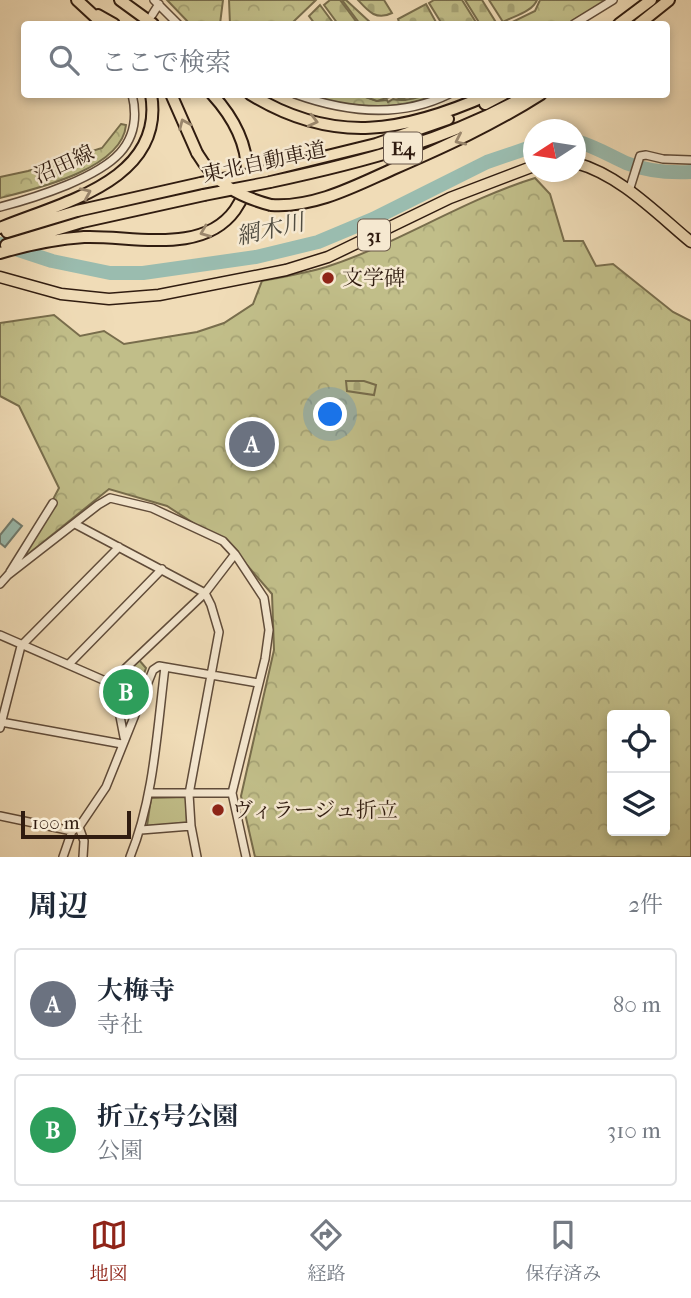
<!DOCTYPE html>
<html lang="ja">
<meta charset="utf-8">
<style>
:root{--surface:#fff;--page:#f6f6f7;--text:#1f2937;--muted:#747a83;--line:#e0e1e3;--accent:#8f2418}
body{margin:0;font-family:"IM FELL French Canon","Noto Serif JP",serif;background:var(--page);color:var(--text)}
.controls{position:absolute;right:21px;bottom:21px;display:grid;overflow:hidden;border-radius:7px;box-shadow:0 4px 10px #0003}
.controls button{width:63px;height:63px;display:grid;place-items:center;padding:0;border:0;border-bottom:2px solid var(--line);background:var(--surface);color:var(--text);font:35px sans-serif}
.compass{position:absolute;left:523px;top:119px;width:63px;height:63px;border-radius:50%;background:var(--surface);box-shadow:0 4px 10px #0003;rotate:258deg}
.scale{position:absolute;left:21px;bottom:18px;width:110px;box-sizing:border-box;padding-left:7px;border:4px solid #301c10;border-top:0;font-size:19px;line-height:24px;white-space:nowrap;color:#301c10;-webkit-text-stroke:5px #f5e8d0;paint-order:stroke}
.you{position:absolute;left:331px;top:415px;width:24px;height:24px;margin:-18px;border:5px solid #fff;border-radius:50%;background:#1a73e8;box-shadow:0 0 0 10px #1a73e833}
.badge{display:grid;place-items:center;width:46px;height:46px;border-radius:50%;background:var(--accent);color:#fff;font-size:23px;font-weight:700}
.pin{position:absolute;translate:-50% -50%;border:4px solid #fff;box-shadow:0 2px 7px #0006}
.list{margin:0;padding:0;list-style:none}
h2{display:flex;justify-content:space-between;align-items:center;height:91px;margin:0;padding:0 28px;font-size:30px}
h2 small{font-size:23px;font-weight:400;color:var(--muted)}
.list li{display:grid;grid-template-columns:46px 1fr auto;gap:21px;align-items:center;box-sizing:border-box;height:112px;margin:0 14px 14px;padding:0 14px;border:2px solid var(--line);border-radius:7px}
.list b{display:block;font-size:26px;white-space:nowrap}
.list p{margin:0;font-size:23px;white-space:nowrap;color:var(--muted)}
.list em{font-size:23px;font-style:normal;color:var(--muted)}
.icon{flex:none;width:38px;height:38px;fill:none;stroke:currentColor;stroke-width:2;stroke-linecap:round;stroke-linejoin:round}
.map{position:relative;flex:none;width:691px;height:857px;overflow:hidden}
.search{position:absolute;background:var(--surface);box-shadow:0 4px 10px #0003;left:21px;right:21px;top:21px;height:77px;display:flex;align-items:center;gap:18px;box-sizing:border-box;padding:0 24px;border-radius:7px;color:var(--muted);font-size:26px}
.sheet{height:343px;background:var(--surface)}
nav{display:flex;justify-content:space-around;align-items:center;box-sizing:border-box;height:98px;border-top:2px solid var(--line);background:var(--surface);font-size:19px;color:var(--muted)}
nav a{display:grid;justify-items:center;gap:4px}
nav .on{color:var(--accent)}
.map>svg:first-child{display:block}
.green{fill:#c1be89;stroke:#786d4c;stroke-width:2}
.forest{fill:url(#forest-crowns);stroke:#786d4c;stroke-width:2;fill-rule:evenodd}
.cemetery{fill:url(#cemetery-stones);stroke:#786d4c;stroke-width:2}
.water{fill:#9abcaf;stroke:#707c6f;stroke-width:2}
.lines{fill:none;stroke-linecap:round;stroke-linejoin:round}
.river{stroke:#9abcaf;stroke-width:14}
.minor-casing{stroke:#604c3a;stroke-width:10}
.major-casing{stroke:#301c10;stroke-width:13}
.highway-casing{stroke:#301c10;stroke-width:14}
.minor{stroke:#f5e8d0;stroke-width:7}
.major{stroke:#f0dcb7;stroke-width:10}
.highway{stroke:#f0dcb7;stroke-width:10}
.highway-bridge-casing{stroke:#301c10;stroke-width:14;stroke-linecap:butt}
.highway-bridge{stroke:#f0dcb7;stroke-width:10}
.oneway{stroke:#9a866c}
.poi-dot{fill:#8f2418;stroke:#f5e8d0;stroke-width:2.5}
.labels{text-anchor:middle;stroke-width:5;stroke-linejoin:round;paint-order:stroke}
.shield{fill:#f5e8d0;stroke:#6b594a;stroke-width:2}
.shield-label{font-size:19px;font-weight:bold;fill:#301c10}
.street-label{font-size:21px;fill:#301c10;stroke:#f5e8d0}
.poi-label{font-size:21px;fill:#301c10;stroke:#f5e8d0;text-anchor:start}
.water-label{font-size:23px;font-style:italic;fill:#504c40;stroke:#f5e8d0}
</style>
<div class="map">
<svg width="691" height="857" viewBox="0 0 691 857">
<defs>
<pattern id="forest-crowns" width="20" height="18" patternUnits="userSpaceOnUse" patternTransform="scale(1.75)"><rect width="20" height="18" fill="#c1be89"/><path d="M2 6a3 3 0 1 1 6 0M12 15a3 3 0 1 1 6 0" fill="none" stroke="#a6a375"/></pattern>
<pattern id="cemetery-stones" width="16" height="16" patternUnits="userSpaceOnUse" patternTransform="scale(1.75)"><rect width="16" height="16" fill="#c1be89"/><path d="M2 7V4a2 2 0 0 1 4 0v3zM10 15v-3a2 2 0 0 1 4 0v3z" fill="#a6a375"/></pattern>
</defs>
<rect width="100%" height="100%" fill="#f0dcb7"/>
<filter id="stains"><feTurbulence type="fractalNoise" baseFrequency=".00286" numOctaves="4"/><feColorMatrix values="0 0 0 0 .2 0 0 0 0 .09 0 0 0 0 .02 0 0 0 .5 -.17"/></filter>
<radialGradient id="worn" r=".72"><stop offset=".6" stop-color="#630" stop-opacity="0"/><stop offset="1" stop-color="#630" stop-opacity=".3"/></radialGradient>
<!-- green -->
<path class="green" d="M139,660L146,668L130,712L124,711L114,686Z
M186,797L187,823L147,826L151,798Z"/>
<!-- forest -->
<path class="forest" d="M167,0H223L220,24H190Z
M229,0H316L291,24H230Z
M342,0H346L372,24H360Z
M540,0H607L567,24H508L535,11Z
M317,95H360L377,101L387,100L388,102L393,99C407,103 419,95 432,95C411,108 333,115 317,95Z
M121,124L126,125C122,169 36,189 0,198V177L28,171L102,148Z
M535,178L550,194L564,241H583L596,266L613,264L673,312L691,321V857H255L241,796L274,650L272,594L232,548L167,506L109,489L21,560L59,488L19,406L0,396V323L54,315L80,336L104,331L124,344L197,332L224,323L253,304L262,281C283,277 305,273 326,267C398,244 463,200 535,178ZM612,715H665V831H612Z"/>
<!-- cemetery -->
<path class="cemetery" d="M330,0H340L358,24H338L324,5Z
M358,0H384L392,13C376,21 368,11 358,0Z
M434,0H462L477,24H442L429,3Z
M465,0H482L497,24H480Z
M489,0H537C532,12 514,16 503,22Z
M426,4L437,24H395L399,22L398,19Z
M320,5L334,24H315L309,16Z
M360,95H416L401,99L393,96L377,101Z
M346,381H364L376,385L374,395L347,391Z"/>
<!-- water -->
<path class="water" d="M13,519L22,526L5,547L0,543V535Z"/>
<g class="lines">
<!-- river -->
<path class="river" d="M576,141C594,146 609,155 626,163C646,171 670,173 691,172
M0,244L52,261L110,273H143L256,257L318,242L373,219L487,162L534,146"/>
<defs>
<path id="minor" d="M154,0L178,24
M152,15L159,4
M574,24L613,0
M295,94C345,112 399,119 449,94
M629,191L640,156L646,155L663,159L691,160
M0,207C23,201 45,194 67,185C108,168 145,147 132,94
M75,524L205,593L211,605L219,632L189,794L191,826L197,857
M10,572L53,503
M0,584L8,575L98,505L110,498L152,508L223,541L235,554L264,598L269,630L265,659L232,793L246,857
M0,635L110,683L118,706L124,737
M69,664L162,569
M110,683L205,593L235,554
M1,722L122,744
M0,728L21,646L119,547
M149,793H232
M0,816L72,831
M79,827L84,841L83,857
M141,830L191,826
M63,857L72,831L79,827L106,787L153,670L159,666L258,683
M130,857C154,798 157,731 165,667"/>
<path id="major" d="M576,163C620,175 656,213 691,242
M0,277L61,294L109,299L159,295L286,270L328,257L450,198L534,166"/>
<path id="highway" d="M77,0L103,24
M120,0L153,24
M98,15L114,24
M619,24L651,0
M639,24L669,0
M171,94L197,153
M250,94C334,146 405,132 490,94
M485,104L504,94
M266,171L376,144L448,119
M270,182C359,163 449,140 529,94
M271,205C314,208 355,186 393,169C444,147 494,124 541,94
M0,228C60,203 166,181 151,94
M7,232L77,211L201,183
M6,245L82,222L204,195
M0,253C27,245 55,239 84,237C131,235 202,256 235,210C242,200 247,188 247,175C248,144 233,117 212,94"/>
</defs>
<!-- minor casing -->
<use href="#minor" class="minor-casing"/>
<!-- major casing -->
<use href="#major" class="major-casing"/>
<!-- highway casing -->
<use href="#highway" class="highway-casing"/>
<!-- minor -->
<use href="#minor" class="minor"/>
<!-- major -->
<use href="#major" class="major"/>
<!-- highway -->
<use href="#highway" class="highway"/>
<defs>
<path id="highway-bridge" d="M197,153C215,183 237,196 271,205
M201,183L266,171
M204,195L270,182"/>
</defs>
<!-- highway-bridge casing -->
<use href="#highway-bridge" class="highway-bridge-casing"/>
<!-- highway-bridge -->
<use href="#highway-bridge" class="highway-bridge"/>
</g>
<!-- one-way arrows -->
<defs><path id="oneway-chevron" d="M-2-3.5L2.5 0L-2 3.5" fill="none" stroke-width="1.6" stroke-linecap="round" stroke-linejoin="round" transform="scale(1.75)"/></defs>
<g class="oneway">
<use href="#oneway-chevron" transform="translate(313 121) rotate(14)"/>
<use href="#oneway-chevron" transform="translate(184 124) rotate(-113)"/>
<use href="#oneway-chevron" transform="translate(460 140) rotate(155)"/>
<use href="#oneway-chevron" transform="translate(86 193) rotate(-24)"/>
<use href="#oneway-chevron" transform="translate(205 232) rotate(158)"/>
</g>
<!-- markers -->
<g class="poi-dot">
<circle cx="328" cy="278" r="7"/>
<circle cx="218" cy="810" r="7"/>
</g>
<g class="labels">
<!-- shield labels -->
<g class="shield">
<rect x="384" y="132.5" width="38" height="31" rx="5"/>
<rect x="358" y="219.5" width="32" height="31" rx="5"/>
</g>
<g class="shield-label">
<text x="403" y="155">E4</text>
<text x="374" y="242">31</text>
</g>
<!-- street labels -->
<g class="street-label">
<text transform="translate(264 162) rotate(-12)" y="7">東北自動車道</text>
<text transform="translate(64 164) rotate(-24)" y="7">沼田線</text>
</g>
<!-- poi labels -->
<g class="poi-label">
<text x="342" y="285">文学碑</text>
<text x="232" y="817">ヴィラージュ折立</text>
</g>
<!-- water labels -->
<g class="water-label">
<text transform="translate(270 229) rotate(-13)" y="8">網木川</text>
</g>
</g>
<rect width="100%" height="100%" filter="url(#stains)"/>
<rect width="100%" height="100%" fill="url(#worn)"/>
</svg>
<div class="controls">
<button><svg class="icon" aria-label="locate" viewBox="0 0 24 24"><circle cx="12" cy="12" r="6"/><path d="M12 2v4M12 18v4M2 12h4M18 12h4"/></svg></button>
<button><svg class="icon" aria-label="layers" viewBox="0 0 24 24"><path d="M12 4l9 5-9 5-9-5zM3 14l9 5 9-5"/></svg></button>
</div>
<svg class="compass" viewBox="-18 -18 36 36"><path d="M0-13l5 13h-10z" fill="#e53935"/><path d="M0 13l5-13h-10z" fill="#747a83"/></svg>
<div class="scale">100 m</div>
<div class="you"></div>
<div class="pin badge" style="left:252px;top:444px;background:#6b7280">A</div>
<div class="pin badge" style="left:126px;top:692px;background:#2e9e5b">B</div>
<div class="search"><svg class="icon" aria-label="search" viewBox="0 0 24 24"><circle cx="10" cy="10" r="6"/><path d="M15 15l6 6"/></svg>ここで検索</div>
</div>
<section class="sheet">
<h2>周辺<small>2件</small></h2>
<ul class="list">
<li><span class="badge" style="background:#6b7280">A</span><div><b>大梅寺</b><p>寺社</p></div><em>80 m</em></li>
<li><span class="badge" style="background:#2e9e5b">B</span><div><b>折立5号公園</b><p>公園</p></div><em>310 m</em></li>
</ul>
</section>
<nav>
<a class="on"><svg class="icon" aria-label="map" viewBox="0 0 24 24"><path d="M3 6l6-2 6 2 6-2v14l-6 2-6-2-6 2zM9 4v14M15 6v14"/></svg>地図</a>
<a><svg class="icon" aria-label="directions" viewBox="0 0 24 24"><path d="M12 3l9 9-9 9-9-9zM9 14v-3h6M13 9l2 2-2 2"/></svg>経路</a>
<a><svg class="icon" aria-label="saved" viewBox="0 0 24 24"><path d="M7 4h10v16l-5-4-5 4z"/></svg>保存済み</a>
</nav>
